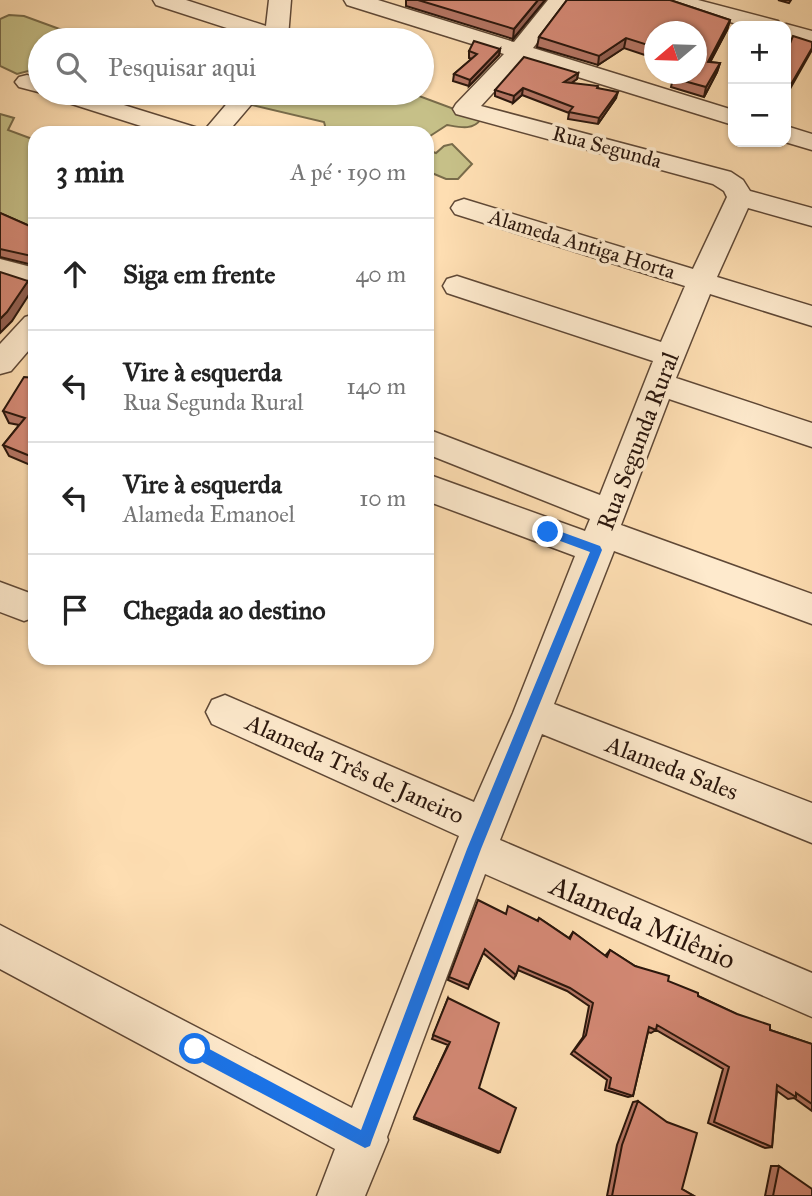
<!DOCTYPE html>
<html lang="pt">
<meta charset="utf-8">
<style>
:root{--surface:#fff;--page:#f2f2f2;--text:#222;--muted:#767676;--line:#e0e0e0}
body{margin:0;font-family:"IM FELL Great Primer",serif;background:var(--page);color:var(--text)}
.controls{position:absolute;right:21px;top:21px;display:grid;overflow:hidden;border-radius:14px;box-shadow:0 2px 5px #0004}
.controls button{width:63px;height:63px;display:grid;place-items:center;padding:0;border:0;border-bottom:2px solid var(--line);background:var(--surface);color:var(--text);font:35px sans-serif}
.compass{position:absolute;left:644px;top:21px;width:63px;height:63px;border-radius:50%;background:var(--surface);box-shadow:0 2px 5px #0004;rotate:251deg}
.stop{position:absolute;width:21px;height:21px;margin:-16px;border:5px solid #1a73e8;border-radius:50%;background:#fff}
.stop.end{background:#1a73e8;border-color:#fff;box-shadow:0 2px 7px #0008}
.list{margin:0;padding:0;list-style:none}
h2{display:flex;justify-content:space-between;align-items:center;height:91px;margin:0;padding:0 28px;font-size:30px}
h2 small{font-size:23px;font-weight:400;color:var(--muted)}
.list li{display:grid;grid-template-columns:46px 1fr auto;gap:21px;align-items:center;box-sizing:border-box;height:112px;padding:0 28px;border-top:2px solid var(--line)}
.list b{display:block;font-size:26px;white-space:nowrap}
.list p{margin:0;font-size:23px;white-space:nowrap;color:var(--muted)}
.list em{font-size:23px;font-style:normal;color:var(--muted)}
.icon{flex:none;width:38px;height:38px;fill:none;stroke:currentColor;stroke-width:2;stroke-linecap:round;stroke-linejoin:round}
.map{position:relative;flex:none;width:812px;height:1196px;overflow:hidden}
.search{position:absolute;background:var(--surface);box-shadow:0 2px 5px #0004;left:28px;top:28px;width:406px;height:77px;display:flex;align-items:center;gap:18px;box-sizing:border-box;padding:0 24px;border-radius:38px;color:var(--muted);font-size:26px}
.panel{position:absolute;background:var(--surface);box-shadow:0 2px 5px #0004;left:28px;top:126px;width:406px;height:539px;border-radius:21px}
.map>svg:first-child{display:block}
.green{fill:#c6c088;stroke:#786b4a;stroke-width:2}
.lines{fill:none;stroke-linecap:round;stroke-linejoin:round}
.minor-casing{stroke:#5f4836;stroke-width:3}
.minor{fill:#feeacd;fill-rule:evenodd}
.wall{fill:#b67665;stroke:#2a160c;stroke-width:2}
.shaded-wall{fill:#946052;stroke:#2a160c;stroke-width:2}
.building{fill:#d48975;stroke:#2a160c;stroke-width:2}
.route{fill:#1a73e8}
.labels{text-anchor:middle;stroke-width:7;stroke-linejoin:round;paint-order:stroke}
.far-street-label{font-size:21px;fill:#2a160c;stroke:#feeacd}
.street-label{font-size:24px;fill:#2a160c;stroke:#feeacd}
.near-street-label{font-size:28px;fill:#2a160c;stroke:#feeacd}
</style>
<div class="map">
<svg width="812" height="1196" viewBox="0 0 812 1196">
<rect width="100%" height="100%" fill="#fedeb2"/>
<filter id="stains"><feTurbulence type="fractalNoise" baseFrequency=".00286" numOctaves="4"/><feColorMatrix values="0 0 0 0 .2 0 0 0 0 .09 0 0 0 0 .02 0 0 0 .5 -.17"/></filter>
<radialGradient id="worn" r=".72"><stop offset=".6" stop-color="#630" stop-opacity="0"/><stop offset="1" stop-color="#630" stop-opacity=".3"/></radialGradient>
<!-- green -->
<path class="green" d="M9,15L24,16L84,38L80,40H40V76L28,71L17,74L0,66V19Z
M256,93H411L481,119C473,131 459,127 447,125L427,138V133H327L324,122L248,104Z
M0,114L14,118L8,130L35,140V229L0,219Z
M452,144L472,164L458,179H446L427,171V150L436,153L444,146Z"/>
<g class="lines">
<defs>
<path id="minor" d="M153,0H186L266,26L269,0H291L288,37L287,40H264L156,5Z
M344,0H378L514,42L548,0H570L533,48L733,110V125L523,60L481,106L731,172L743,180L750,191L812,208V226L748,208L717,277L812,306V326L710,294L676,378L812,423V447L669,399L621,525L812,594V624L614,551L554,704L812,803V843L542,734L500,840L812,973V1017L485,874L387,1137L388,1140L365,1196H317L335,1149L0,969V925L352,1108L459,836L212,724L206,712L212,700L225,695L474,802L513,713L575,556L427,501V474L585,531L590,519L427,454V429L600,495L653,361L447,293L443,286L447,279L457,276L661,342L685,286L455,214L451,208L455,202L464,199L693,269L727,197L724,191L713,184L456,114L453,109L456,104L504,54L347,5Z
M662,0H698L778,21L781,25L786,24L812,31V45L786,38V26H745L665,5Z
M27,75L40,78L42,93L19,87L15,82L19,77Z
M49,93H85L198,128L201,133H163L53,98Z
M236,93H261L227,133H202Z
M786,126L812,134V150L785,142Z
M0,259L35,268V288L0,278Z
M35,314V343L11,371L0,374V344L25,317Z
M0,582L35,595V617L24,621L0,612Z"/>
</defs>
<!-- minor casing -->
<use href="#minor" class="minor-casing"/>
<!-- minor -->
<use href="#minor" class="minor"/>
</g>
<!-- wall -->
<path class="wall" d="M406,0H545L513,39L406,6Z
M567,0H670L730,20L727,30L710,62L720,63L717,72L704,97L671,87L674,74H696V32H654V58L624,48L598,65L537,47L539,37Z
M778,0H791L789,3Z
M500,49L499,55L469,86L453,81L454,74L472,59L469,58V51Z
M578,73L577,79L571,83L598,88L616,98L598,124L568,119L569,113L522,95L513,103L495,96V90Z
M0,213L32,227L33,265L0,257Z
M35,378V467L9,456L3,445L19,425L9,423L3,411Z
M505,914L537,921L539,918L569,938L573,932L605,956L610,950L635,966L770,1030L812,1044V1111L794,1098L788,1099L777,1091L772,1147L765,1148L708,1123L723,1069L656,1030L651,1033L648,1032L633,1096L628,1097L605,1090L607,1080L571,1054L583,1037L589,1006L567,991L518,970L514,979L483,953L468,989L448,980L449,977Z
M448,998L479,1088L500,1152L498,1153L414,1119L448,1045L432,1039Z
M638,1101L682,1189L694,1196H607L617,1145L633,1102Z
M771,1166H779L812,1196H765Z"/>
<!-- shaded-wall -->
<path class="shaded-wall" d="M538,0H545L513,39L514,29Z
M730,20L727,30L705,72L708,62Z
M626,38L624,48L598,65L599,56Z
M812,48V50L786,96V93Z
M500,49L499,55L469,86L470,80Z
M720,63L717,72L704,97L706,87Z
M578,73L577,79L563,89L564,82Z
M523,88L522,95L513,103L514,96Z
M618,92L616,98L598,124L599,118Z
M28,281L32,290L12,321L0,333V319Z"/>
<!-- building -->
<path class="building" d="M418,0H538L514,29Z
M567,0H670L730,20L708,62L720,63L706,87L673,78L674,74H696V32H654V47L626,38L599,56L539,37Z
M793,36L812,42V48L786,93V54Z
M474,41L500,49L470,80L454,74L477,54L469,51Z
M524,57L578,73L564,82L598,86L597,88L618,92L599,118L569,112L573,107L523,88L514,96L495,90Z
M0,213L32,227L35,230V271L34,273L32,256L0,249Z
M0,272L28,281L7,312L0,319Z
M24,377L35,378V458L3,445L25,418L3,411Z
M478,900L506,914L508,906L538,921L539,918L570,939L573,932L607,957L610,950L635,966L669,976L668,981L698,993V996L737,1014L770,1025V1030L812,1044V1104L796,1093V1097L777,1085L772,1147L714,1122L729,1067L657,1025L656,1030L649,1027L633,1096L609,1088L611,1078L574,1051L586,1035L593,1003L570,988L519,966L516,975L485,949L469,985L449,977Z
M448,998L499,1023L479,1088L516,1108L500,1152L414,1117L450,1042L433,1035Z
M638,1101L667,1122L697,1133L682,1189L694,1196H612L622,1145Z
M779,1166L812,1189V1196H773Z"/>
<!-- route -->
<path class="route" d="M548,527L600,546L602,550L481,849L372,1140L370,1146L365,1148L189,1055L187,1049L189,1044L195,1042L200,1044L361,1130L467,849L590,552L544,535V528Z"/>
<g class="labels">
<!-- far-street labels -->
<g class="far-street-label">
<text transform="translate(607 147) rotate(15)" y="7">Rua Segunda</text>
<text transform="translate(582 244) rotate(17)" y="7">Alameda Antiga Horta</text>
</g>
<!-- street labels -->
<g class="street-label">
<text transform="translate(638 441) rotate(-69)" y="8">Rua Segunda Rural</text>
<text transform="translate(672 768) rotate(21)" y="8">Alameda Sales</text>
<text transform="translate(355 769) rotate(24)" y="8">Alameda Três de Janeiro</text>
</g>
<!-- near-street labels -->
<g class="near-street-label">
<text transform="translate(643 922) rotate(23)" y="10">Alameda Milênio</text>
</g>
</g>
<rect width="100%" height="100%" filter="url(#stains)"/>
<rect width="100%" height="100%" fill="url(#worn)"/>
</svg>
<div class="controls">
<button>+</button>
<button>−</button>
</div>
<svg class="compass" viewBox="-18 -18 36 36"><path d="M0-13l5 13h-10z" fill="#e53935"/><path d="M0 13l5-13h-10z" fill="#767676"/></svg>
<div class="stop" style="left:195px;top:1049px"></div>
<div class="stop end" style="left:548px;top:532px"></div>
<div class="search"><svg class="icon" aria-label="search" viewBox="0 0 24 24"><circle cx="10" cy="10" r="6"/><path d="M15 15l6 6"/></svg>Pesquisar aqui</div>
<section class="panel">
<h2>3 min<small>A pé · 190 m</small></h2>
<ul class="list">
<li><svg class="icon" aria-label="ahead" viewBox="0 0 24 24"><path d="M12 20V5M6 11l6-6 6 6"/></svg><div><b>Siga em frente</b></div><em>40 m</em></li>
<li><svg class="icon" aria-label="left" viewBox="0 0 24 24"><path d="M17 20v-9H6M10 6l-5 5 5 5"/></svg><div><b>Vire à esquerda</b><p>Rua Segunda Rural</p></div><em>140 m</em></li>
<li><svg class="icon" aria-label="left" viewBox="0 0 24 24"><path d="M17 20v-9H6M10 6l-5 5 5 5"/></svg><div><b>Vire à esquerda</b><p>Alameda Emanoel</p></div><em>10 m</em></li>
<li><svg class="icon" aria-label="arrive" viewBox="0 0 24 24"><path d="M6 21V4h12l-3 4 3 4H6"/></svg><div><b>Chegada ao destino</b></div></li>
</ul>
</section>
</div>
